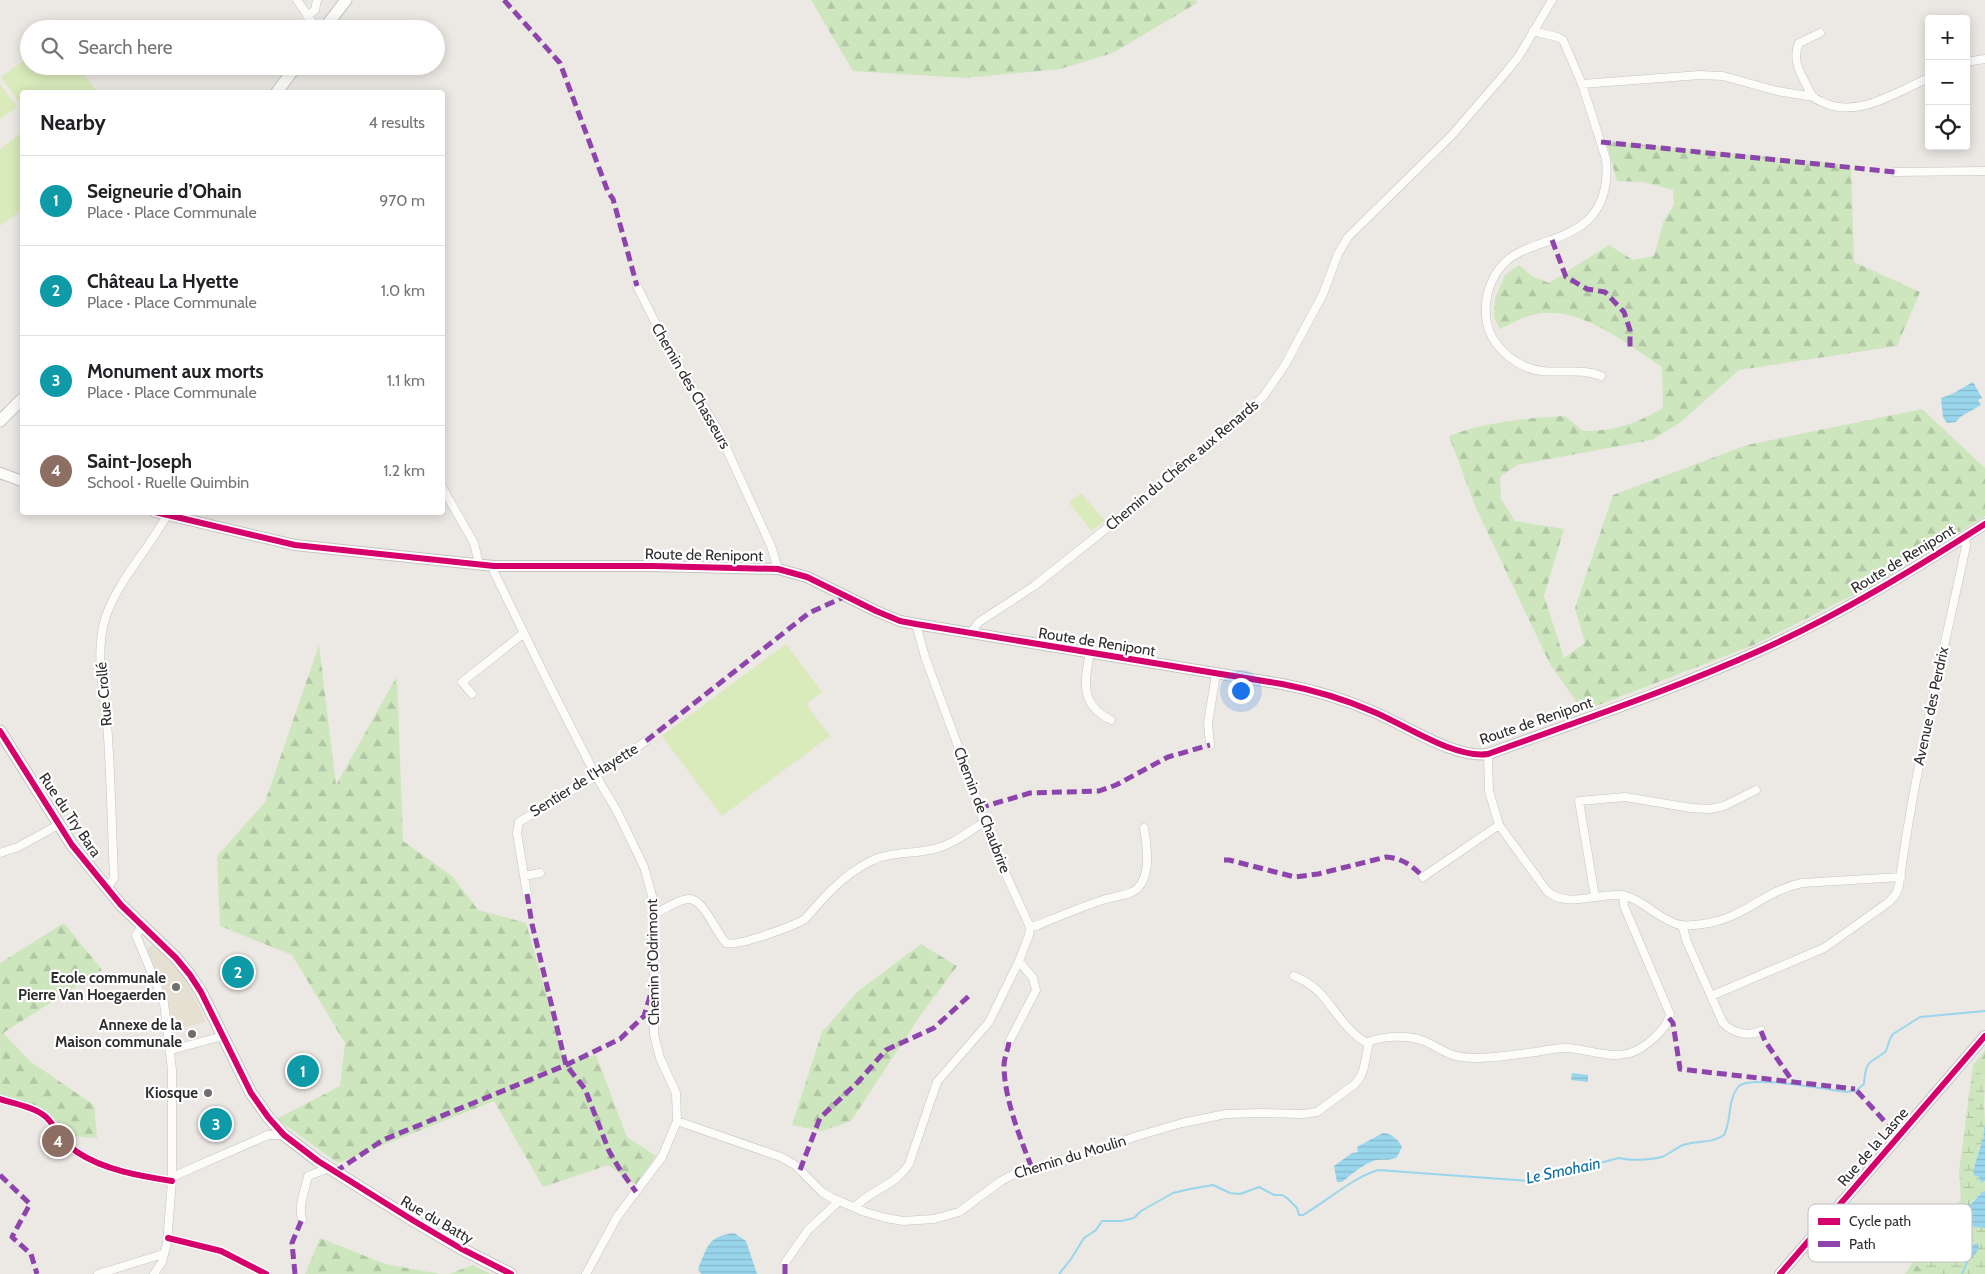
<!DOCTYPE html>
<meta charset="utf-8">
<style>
:root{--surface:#fff;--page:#f6f6f6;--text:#202124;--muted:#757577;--line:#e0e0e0;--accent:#db2777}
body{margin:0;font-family:Cabin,sans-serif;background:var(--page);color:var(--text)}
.controls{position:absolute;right:15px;top:15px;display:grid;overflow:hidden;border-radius:5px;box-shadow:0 2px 12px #0003}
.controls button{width:45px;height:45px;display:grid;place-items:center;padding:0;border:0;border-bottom:1px solid var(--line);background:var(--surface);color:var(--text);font:25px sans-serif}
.you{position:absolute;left:1240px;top:690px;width:18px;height:18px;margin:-12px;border:4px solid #fff;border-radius:50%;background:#1a73e8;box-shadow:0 0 0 8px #1a73e833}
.badge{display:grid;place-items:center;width:32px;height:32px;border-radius:50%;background:var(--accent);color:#fff;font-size:16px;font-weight:700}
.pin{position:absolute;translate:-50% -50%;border:2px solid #fff;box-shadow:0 1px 5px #0006}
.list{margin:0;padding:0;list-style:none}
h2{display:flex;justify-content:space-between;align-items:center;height:65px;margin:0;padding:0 20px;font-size:21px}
h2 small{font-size:16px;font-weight:400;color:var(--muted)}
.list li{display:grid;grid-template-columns:32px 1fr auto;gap:15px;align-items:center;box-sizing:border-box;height:90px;padding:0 20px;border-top:1px solid var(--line)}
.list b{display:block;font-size:19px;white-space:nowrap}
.list p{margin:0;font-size:16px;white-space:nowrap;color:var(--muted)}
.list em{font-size:16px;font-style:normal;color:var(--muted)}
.icon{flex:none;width:28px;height:28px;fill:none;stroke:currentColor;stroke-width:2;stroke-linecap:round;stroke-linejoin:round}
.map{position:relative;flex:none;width:1985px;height:1274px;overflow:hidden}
.search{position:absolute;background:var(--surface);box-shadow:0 2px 12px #0003;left:20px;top:20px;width:425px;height:55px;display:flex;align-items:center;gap:12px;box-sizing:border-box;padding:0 18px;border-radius:28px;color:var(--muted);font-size:19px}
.panel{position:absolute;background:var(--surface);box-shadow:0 2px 12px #0003;left:20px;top:90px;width:425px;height:425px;border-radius:5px}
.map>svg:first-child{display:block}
.education{fill:#e6e0d3}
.forest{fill:url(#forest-firs)}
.wetland{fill:url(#wetland-marsh)}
.pitch{fill:#d9eabb}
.water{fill:url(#water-rules)}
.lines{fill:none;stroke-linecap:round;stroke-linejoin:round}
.stream{stroke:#99d6ec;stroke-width:2}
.minor-casing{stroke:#c5c4c5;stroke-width:9}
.tertiary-casing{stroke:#c5c4c5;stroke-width:12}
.secondary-casing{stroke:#c5c4c5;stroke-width:13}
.minor{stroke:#fcfcfb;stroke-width:8}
.tertiary{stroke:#fcfcfb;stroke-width:10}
.secondary{stroke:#fcfcfb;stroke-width:11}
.quiet{stroke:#8e44ad;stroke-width:5;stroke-dasharray:10 5;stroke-linecap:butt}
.cycleway-casing{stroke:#fff;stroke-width:9}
.cycleway{stroke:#d6006c;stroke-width:6}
.poi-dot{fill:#706f6e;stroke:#fff;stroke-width:2}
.labels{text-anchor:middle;stroke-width:4.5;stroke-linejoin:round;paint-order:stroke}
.street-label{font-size:15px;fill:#2e2e2e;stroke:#fff}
.poi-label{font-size:15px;font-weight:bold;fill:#2e2e2e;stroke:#fff;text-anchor:end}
.water-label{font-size:16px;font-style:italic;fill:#0d6fa3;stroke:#fff}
.key{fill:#fff;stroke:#c0c0c0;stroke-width:1}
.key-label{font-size:14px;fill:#2e2e2e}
</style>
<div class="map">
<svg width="1985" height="1274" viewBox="0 0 1985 1274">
<defs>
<pattern id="forest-firs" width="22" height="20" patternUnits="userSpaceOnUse" patternTransform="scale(1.25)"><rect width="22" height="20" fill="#cee6be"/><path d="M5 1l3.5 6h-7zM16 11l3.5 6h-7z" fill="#b1c6a4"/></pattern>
<pattern id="wetland-marsh" width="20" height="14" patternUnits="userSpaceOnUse" patternTransform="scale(1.25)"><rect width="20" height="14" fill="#cee6be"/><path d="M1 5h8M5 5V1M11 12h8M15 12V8" fill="none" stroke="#b1c6a4"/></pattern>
<pattern id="water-rules" width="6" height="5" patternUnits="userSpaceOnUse" patternTransform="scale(1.25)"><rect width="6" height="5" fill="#99d6ec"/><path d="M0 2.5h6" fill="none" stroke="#84b8cb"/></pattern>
</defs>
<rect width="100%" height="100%" fill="#ece8e4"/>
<!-- education -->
<path class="education" d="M153,944L187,980L206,1022L174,1030L168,1004L146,950Z"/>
<!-- forest -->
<path class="forest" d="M811,0H1196L1197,3L1113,53L1060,69L965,78L853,71Z
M1606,141L1851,165L1854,262L1920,292L1897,346L1739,370L1681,422L1652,440L1517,465L1500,477L1501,499L1515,521L1564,529L1544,596L1564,658L1585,643L1575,608L1613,495L1747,445L1922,409L1985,468V516L1875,584L1754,645L1583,711L1550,664L1476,508L1449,436C1485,422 1526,418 1565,416L1583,431C1614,431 1636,424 1663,408L1662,367C1627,344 1580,305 1536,314C1524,316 1511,324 1500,329L1494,317L1495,298L1505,275L1519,265L1532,276L1549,283L1609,245L1633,260L1654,256L1664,220L1674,205L1673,190L1644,182L1617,181Z
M319,645L336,785L397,676L403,841L452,876L478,910L526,923L565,1061L596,1055L627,1137L656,1156L636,1185L608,1165L543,1187L494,1101L338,1163L277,1119L340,1086L345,1043L292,955L220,926L217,856L265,802Z
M64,923L102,970L3,1033L31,1062L94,1105L97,1138L60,1135L37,1111L0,1099V963Z
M921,944L957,966L920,1016L851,1121L822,1131L792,1125L822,1032L857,992Z
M1985,1050V1077L1983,1078L1973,1065Z
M320,1238L385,1264L440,1274H305Z
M1913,1262L1926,1274H1905Z
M473,1265L490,1274H449Z"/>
<!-- wetland -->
<path class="wetland" d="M1973,1065L1983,1078L1985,1077L1984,1104L1985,1123L1983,1137L1973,1171L1984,1183L1985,1181V1191C1975,1197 1964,1206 1968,1219L1964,1224L1945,1228L1950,1242V1251L1955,1257L1972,1246L1966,1226L1985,1228V1274H1926L1913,1262L1937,1249L1921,1233L1930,1225L1938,1223L1961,1200L1959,1172Z"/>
<!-- pitch -->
<path class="pitch" d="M29,57V66H78L97,92H22V106L1,77Z
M0,84L17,107L0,119Z
M22,132V210L0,226V149Z
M1081,493L1105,521L1092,531L1069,503Z
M786,644L822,692L806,704L830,736L722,816L662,736Z"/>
<!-- water -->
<path class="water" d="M1973,382L1982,398L1978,400L1981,405L1960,417L1956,422L1947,423L1943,417L1941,398L1952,394Z
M1572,1073L1588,1075V1082L1571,1080Z
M1985,1123V1181L1981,1183L1979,1177L1974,1175L1973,1171L1983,1138Z
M1383,1133C1391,1133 1399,1140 1402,1147L1397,1157C1389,1162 1381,1158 1373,1161C1362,1165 1351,1175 1342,1182H1337L1334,1166L1352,1153L1358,1152L1357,1147Z
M1985,1191V1228L1966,1226L1968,1231L1972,1235L1970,1243L1972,1245L1978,1243L1979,1249L1973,1257L1967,1255L1961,1258L1959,1254L1955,1257C1950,1252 1946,1235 1945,1228L1964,1224L1967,1219L1966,1213L1963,1211L1964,1208C1972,1206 1977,1195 1985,1191Z
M734,1233L746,1241L757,1274H701L698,1269C708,1246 707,1237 734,1233Z"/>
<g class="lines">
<!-- stream -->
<path class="stream" d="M1059,1274L1071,1259L1084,1238L1096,1230L1102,1221H1121L1134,1218L1141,1211L1173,1193L1190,1189L1213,1185L1230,1193L1240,1194L1259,1187L1274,1195H1282L1287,1198L1297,1208L1299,1215H1303C1325,1202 1354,1177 1378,1170L1529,1181L1619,1158C1631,1161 1650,1160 1662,1157C1669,1154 1676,1148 1683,1145C1697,1140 1711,1144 1724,1135C1732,1120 1727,1101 1738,1087C1748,1074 1829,1090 1847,1092L1857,1090L1864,1084C1866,1057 1870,1065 1886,1051L1890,1039L1893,1034L1920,1017L1985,1011
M1962,1274L1967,1262L1963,1257"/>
<defs>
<path id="minor" d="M297,0L317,29
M307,16L315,10L317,0
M1533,31L1557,37L1563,40L1582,84L1700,75L1723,76L1777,91L1814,97
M1820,33L1799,43C1793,56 1797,68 1804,80C1807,85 1809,92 1813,97C1816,100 1823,102 1827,104C1860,117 1898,91 1929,78
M1966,62L1985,59
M1582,84L1606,159C1608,180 1605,201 1591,217C1572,237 1543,241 1520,252C1493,265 1482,296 1487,323C1491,343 1508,359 1526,367C1550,377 1577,366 1601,376
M1895,172L1985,171
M637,286L670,352L717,428L771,546L778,569
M442,487L474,543L479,564
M494,566V572L549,684L596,776L617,811L644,867L654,903V1035L660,1058L676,1093L677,1121L662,1157L617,1217L586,1274
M971,633L979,622L1034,586L1151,493L1207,448L1263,397L1285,365L1323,294L1338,254L1348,237L1452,135L1507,71L1519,56L1552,0
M1090,653C1084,682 1080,705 1111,720
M472,694L462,682L524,633
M1210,745L1208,723L1216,674
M1488,754L1489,791L1499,825L1547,891C1565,908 1596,894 1618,895C1641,896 1658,920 1680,925C1687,926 1696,925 1703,924C1744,919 1763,891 1802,883L1901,877
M0,853L18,847L60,824
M524,876L540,873
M1423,877L1499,825
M107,888L114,878C112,831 111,784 108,737C106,698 93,654 106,616C119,579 149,549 167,515
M527,894L517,833L519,822L596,776L646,741
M1595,897L1579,801L1625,797L1691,808L1710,809L1724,806L1756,790
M655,914C665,909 677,900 688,899C703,897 716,933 726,943C738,947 793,926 805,919C824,897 844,874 871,861C889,852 910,854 929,850C949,847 967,833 984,822
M1682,925L1687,942L1723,1023C1733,1033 1748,1037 1761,1031
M142,926L136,935L164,1003L172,1070V1181L167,1243L162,1262L154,1274
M1030,927L1038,925C1060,916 1081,907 1103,900C1112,897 1123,896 1132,892C1153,881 1147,846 1144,828
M1294,976C1304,980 1313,986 1320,993C1335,1009 1348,1034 1368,1043
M1711,996L1824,948L1889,902L1896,894L1899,886C1914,771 1942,659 1966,546L1965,537
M1009,1042L1036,990L1033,978L1019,961
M171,1050L223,1036
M0,1099C15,1104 34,1107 46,1117C57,1128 64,1143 77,1152C104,1170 140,1176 172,1181
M677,1121L781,1157L795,1165L822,1192L832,1198L865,1212L886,1218L903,1221L934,1219L959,1212L1001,1181L1018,1172L1081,1156L1134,1137L1182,1123L1226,1114L1262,1113L1303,1114L1317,1112L1355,1084L1361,1076L1364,1067L1369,1042C1381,1036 1409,1035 1421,1040C1434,1044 1443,1053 1456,1056C1481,1061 1510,1055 1536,1052C1546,1050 1556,1048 1566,1048C1587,1049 1610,1059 1630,1053C1645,1048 1667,1030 1670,1014L1624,906L1623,895
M172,1177L268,1135H284
M855,1207C871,1190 896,1185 909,1164L937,1082L989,1022L1019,961L1029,935L1030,927L992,844L979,808L971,781L925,657L916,624
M302,1219C298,1205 305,1191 308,1176L329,1168
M785,1263L808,1230L839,1201
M98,1274L163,1254"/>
<path id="tertiary" d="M0,473L22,481
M155,512L295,545L494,566H653L778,569L807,577L876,611L900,621L916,624L1282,684C1314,690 1344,699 1374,712C1405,725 1455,759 1488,754C1579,721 1672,690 1761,650C1839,615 1913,570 1985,524
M1780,1274L1985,1036"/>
<path id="secondary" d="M324,29L346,0
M277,92L296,66
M0,421L22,399
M0,731L72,845L121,905L176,958L190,975L201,992L251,1093L268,1117L284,1135L318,1161L414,1221L460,1248L511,1274"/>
</defs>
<!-- minor casing -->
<use href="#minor" class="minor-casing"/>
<!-- tertiary casing -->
<use href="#tertiary" class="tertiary-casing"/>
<!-- secondary casing -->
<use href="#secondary" class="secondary-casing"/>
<!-- minor -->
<use href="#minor" class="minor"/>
<!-- tertiary -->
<use href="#tertiary" class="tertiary"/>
<!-- secondary -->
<use href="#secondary" class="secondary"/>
<!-- quiet -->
<path class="quiet" d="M504,0L560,63L608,192L613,199L637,286
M1601,142L1895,172
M1552,240L1566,277L1587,289L1605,292L1624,312L1630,330V347
M646,741L809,613L846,596
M979,808L1030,793L1099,791L1116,785L1168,757L1210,745
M1224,860H1229L1295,877L1318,874L1386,857C1402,858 1413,866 1423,877
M527,894L532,924L566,1065L585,1089L609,1151L619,1168L636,1192
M1669,1018L1673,1023L1680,1069L1855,1089
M1761,1031L1765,1041L1793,1082
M1009,1042C1008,1050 1004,1058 1004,1065C1004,1098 1020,1138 1032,1168
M1857,1091L1898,1136
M800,1170L820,1118L858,1082L886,1050L934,1028L970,995
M335,1172L383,1140L566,1065L620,1039L644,1016L651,993L653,975
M0,1175L30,1204L12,1237L31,1254L37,1274
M295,1274L292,1243L302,1219
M785,1274V1263"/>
<defs>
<path id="cycleway" d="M155,512L295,545L494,566H653L778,569L807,577L876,611L900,621L916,624L1282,684C1314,690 1344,699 1374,712C1405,725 1455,759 1488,754C1579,721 1672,690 1761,650C1839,615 1913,570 1985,524
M0,731L72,845L121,905L176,958L190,975L201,992L251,1093L268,1117L284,1135L318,1161L414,1221L460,1248L511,1274
M0,1099C15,1104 34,1107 46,1117C57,1128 64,1143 77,1152C104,1170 140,1176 172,1181
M168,1238L221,1251L266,1274
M1780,1274L1985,1036"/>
</defs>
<!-- cycleway casing -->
<use href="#cycleway" class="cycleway-casing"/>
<!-- cycleway -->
<use href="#cycleway" class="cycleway"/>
</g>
<!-- markers -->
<g class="poi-dot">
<circle cx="176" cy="987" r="5"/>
<circle cx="192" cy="1034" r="5"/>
<circle cx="208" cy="1093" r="5"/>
</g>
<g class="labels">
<!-- street labels -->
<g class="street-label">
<text transform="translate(691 386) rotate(60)" y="5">Chemin des Chasseurs</text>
<text transform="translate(1182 465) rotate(-40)" y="5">Chemin du Chêne aux Renards</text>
<text transform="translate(704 555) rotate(1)" y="5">Route de Renipont</text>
<text transform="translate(1903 559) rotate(-31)" y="5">Route de Renipont</text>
<text transform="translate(1097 642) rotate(9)" y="5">Route de Renipont</text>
<text transform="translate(104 694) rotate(-95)" y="5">Rue Crollé</text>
<text transform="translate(1931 706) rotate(-78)" y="5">Avenue des Perdrix</text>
<text transform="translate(1536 721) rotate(-19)" y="5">Route de Renipont</text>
<text transform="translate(584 780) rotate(-32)" y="5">Sentier de l'Hayette</text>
<text transform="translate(982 810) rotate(69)" y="5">Chemin de Chaubrire</text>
<text transform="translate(70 815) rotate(56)" y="5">Rue du Try Bara</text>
<text transform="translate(653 962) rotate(-91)" y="5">Chemin d'Odrimont</text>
<text transform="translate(1873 1147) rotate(-49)" y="5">Rue de la Lasne</text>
<text transform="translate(1070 1157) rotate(-17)" y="5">Chemin du Moulin</text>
<text transform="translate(437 1220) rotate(30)" y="5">Rue du Batty</text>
</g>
<!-- poi labels -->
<g class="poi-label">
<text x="166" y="983">Ecole communale<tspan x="166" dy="17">Pierre Van Hoegaerden</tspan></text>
<text x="182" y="1030">Annexe de la<tspan x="182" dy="17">Maison communale</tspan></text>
<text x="198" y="1098">Kiosque</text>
</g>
<!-- water labels -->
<g class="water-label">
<text transform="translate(1563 1170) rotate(-12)" y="6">Le Smohain</text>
</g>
</g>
<!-- legend -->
<rect x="1808" y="1204" width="164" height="58" rx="8" class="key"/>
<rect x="1818" y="1218" width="22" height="7" fill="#d6006c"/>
<rect x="1818" y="1241" width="22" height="6" fill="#8e44ad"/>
<g class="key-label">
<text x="1849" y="1226">Cycle path</text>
<text x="1849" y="1249">Path</text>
</g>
</svg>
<div class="controls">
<button>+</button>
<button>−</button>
<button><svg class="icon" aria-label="locate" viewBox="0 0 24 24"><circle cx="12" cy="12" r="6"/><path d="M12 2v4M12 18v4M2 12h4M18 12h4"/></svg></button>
</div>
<div class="you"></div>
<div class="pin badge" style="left:303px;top:1071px;background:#0f9aa8">1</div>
<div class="pin badge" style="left:238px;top:972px;background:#0f9aa8">2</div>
<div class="pin badge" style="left:216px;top:1124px;background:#0f9aa8">3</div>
<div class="pin badge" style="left:58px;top:1141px;background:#8d6e63">4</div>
<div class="search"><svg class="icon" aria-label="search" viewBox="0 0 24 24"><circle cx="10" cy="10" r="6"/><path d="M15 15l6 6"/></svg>Search here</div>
<section class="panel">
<h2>Nearby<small>4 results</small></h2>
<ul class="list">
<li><span class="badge" style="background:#0f9aa8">1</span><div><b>Seigneurie d’Ohain</b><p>Place · Place Communale</p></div><em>970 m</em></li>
<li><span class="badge" style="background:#0f9aa8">2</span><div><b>Château La Hyette</b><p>Place · Place Communale</p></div><em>1.0 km</em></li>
<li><span class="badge" style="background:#0f9aa8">3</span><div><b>Monument aux morts</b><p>Place · Place Communale</p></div><em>1.1 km</em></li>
<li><span class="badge" style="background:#8d6e63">4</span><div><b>Saint-Joseph</b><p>School · Ruelle Quimbin</p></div><em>1.2 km</em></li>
</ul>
</section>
</div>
